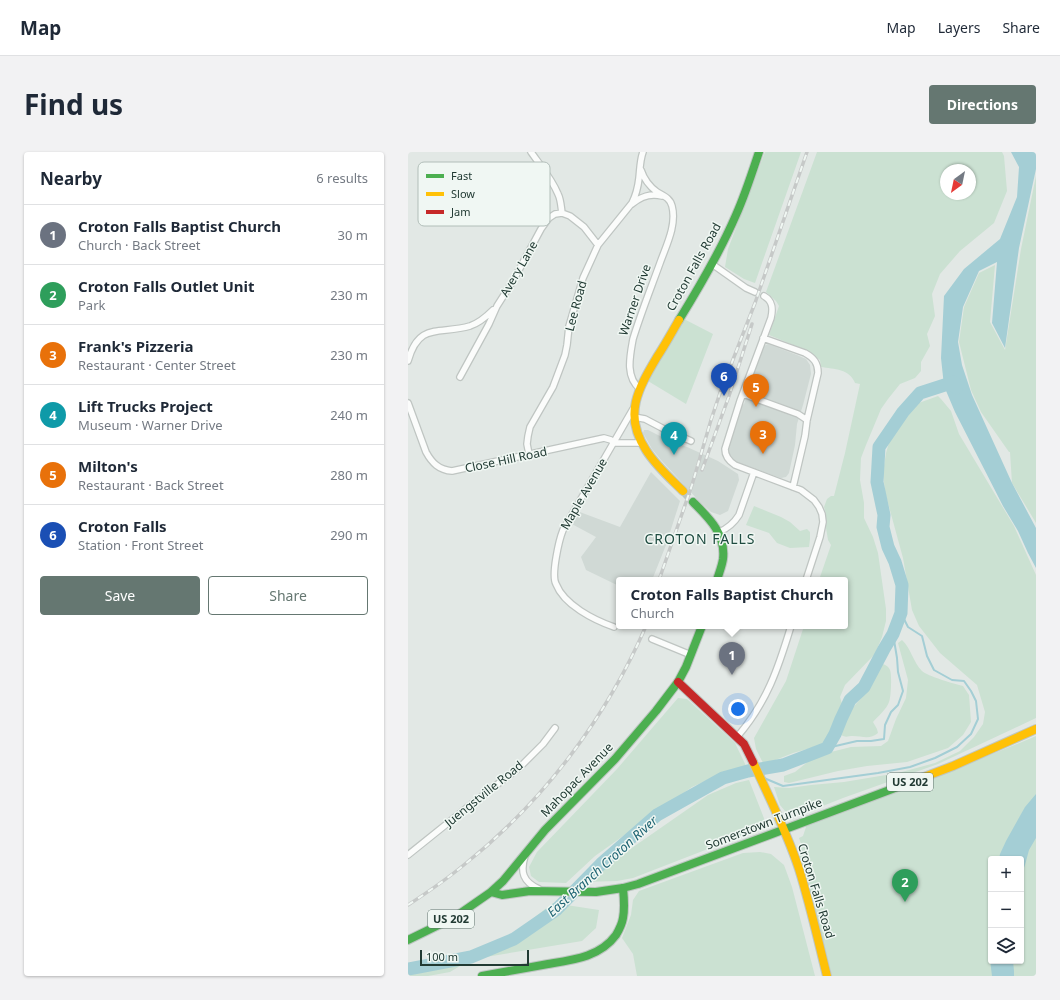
<!DOCTYPE html>
<meta charset="utf-8">
<style>
:root{--surface:#fff;--page:#f2f2f3;--text:#1f2937;--muted:#747a83;--line:#e0e1e3;--accent:#657771}
body{margin:0;font-family:"Noto Sans",sans-serif;background:var(--page);color:var(--text)}
.controls{position:absolute;right:12px;bottom:12px;display:grid;overflow:hidden;border-radius:4px;box-shadow:0 1px 3px #0004}
.controls button{width:36px;height:36px;display:grid;place-items:center;padding:0;border:0;border-bottom:1px solid var(--line);background:var(--surface);color:var(--text);font:20px sans-serif}
.compass{position:absolute;left:532px;top:12px;width:36px;height:36px;border-radius:50%;background:var(--surface);box-shadow:0 1px 3px #0004;rotate:213deg}
.scale{position:absolute;left:12px;bottom:10px;width:109px;box-sizing:border-box;padding-left:4px;border:2px solid #213a33;border-top:0;font-size:11px;line-height:14px;white-space:nowrap;color:#213a33;-webkit-text-stroke:3px #f0f7f3;paint-order:stroke}
.you{position:absolute;left:330px;top:557px;width:14px;height:14px;margin:-10px;border:3px solid #fff;border-radius:50%;background:#1a73e8;box-shadow:0 0 0 6px #1a73e833}
.badge{display:grid;place-items:center;width:26px;height:26px;border-radius:50%;background:var(--accent);color:#fff;font-size:13px;font-weight:700}
.pin{position:absolute;translate:-50% -33px;filter:drop-shadow(0 1px 2px #0008)}
.pin::after{content:'';position:absolute;top:21px;width:14px;height:12px;background:inherit;clip-path:polygon(0 0,100% 0,50% 100%)}
.popup{position:absolute;left:208px;top:425px;width:232px;height:52px;box-sizing:border-box;display:grid;place-content:center;border-radius:4px;background:var(--surface);filter:drop-shadow(0 1px 3px #0005);font-size:13px;white-space:nowrap;color:var(--muted)}
.popup b{font-size:15px;color:var(--text)}
.popup::after{content:'';position:absolute;left:50%;top:100%;margin-left:-8px;border:8px solid transparent;border-top-color:var(--surface)}
.list{margin:0;padding:0;list-style:none}
h2{display:flex;justify-content:space-between;align-items:center;height:52px;margin:0;padding:0 16px;font-size:17px}
h2 small{font-size:13px;font-weight:400;color:var(--muted)}
.list li{display:grid;grid-template-columns:26px 1fr auto;gap:12px;align-items:center;box-sizing:border-box;height:60px;padding:0 16px;border-top:1px solid var(--line)}
.list b{display:block;font-size:15px;white-space:nowrap}
.list p{margin:0;font-size:13px;white-space:nowrap;color:var(--muted)}
.list em{font-size:13px;font-style:normal;color:var(--muted)}
.actions{display:flex;gap:8px;padding:12px 16px}
.actions a{flex:1;padding:9px 0;border:1px solid var(--accent);border-radius:4px;text-align:center;font-size:14px;color:var(--accent)}
.actions .main{background:var(--accent);color:#fff}
.icon{flex:none;width:22px;height:22px;fill:none;stroke:currentColor;stroke-width:2;stroke-linecap:round;stroke-linejoin:round}
.map{position:relative;flex:none;width:628px;height:824px;overflow:hidden;border-radius:4px}
header{display:flex;align-items:center;gap:24px;box-sizing:border-box;height:56px;padding:0 20px;background:var(--surface);border-bottom:1px solid var(--line)}
header strong{font-size:19px}
nav{display:flex;gap:22px;margin-inline-start:auto;font-size:14px}
.intro{display:flex;align-items:center;justify-content:space-between;box-sizing:border-box;height:96px;padding:0 24px}
h1{margin:0;font-size:28px}
.button{padding:10px 18px;border-radius:4px;background:var(--accent);color:#fff;font-size:14px;font-weight:700}
main{display:flex;gap:24px;padding:0 24px}
aside{flex:1;background:var(--surface);border-radius:4px;box-shadow:0 1px 3px #0004}
.map>svg:first-child{display:block}
.built{fill:#d0d9d5}
.green{fill:#cbe1d2;fill-rule:evenodd}
.water{fill:#a4ced5}
.lines{fill:none;stroke-linecap:round;stroke-linejoin:round}
.stream{stroke:#a4ced5;stroke-width:2}
.river{stroke:#a4ced5;stroke-width:13}
.secondary-tunnel{stroke:#bbc5c1;stroke-width:8;stroke-dasharray:8 4;stroke-linecap:butt}
.street-casing{stroke:#bfc5c2;stroke-width:8}
.fast-casing{stroke:#bec6c2;stroke-width:10}
.slow-casing{stroke:#bec6c2;stroke-width:10}
.jam-casing{stroke:#bec6c2;stroke-width:10}
.street{stroke:#fbfcfb;stroke-width:5.5}
.fast{stroke:#4caf50;stroke-width:8}
.slow{stroke:#ffc107;stroke-width:8}
.jam{stroke:#c62828;stroke-width:8}
.rail-casing{stroke:#c6c9c8;stroke-width:3.5}
.rail{stroke:#f0f7f3;stroke-width:2;stroke-dasharray:6;stroke-linecap:butt}
.labels{text-anchor:middle;stroke-width:3;stroke-linejoin:round;paint-order:stroke}
.shield{fill:#f0f7f3;stroke:#5f736d;stroke-width:1}
.shield-label{font-size:11px;font-weight:bold;fill:#213a33}
.street-label{font-size:12px;fill:#213a33;stroke:#f0f7f3}
.water-label{font-size:13px;font-style:italic;fill:#1e6473;stroke:#f0f7f3}
.quarter-label{font-size:14px;letter-spacing:1px;fill:#1e4b40;stroke:#f0f7f3}
.key{fill:#f0f7f3;stroke:#b2beb9;stroke-width:1}
.key-label{font-size:11px;fill:#213a33}
</style>
<header>
<strong>Map</strong>
<nav><a>Map</a><a>Layers</a><a>Share</a></nav>
</header>
<div class="intro"><h1>Find us</h1><a class="button">Directions</a></div>
<main>
<aside>
<h2>Nearby<small>6 results</small></h2>
<ul class="list">
<li><span class="badge" style="background:#6b7280">1</span><div><b>Croton Falls Baptist Church</b><p>Church · Back Street</p></div><em>30 m</em></li>
<li><span class="badge" style="background:#2e9e5b">2</span><div><b>Croton Falls Outlet Unit</b><p>Park</p></div><em>230 m</em></li>
<li><span class="badge" style="background:#e8710a">3</span><div><b>Frank's Pizzeria</b><p>Restaurant · Center Street</p></div><em>230 m</em></li>
<li><span class="badge" style="background:#0f9aa8">4</span><div><b>Lift Trucks Project</b><p>Museum · Warner Drive</p></div><em>240 m</em></li>
<li><span class="badge" style="background:#e8710a">5</span><div><b>Milton's</b><p>Restaurant · Back Street</p></div><em>280 m</em></li>
<li><span class="badge" style="background:#1a4fb4">6</span><div><b>Croton Falls</b><p>Station · Front Street</p></div><em>290 m</em></li>
</ul>
<div class="actions"><a class="main">Save</a><a>Share</a></div>
</aside>
<div class="map">
<svg width="628" height="824" viewBox="0 0 628 824">
<rect width="100%" height="100%" fill="#e2e8e5"/>
<!-- built -->
<path class="built" d="M360,192L389,203L398,207L402,213L403,222L395,253L389,272L387,293L381,321L378,325L373,326L324,309L319,302L318,295L332,254L336,252L340,241L337,239L354,195Z
M236,278H240L262,289L279,295L310,309L330,322L331,328L320,359L312,363L303,360L291,349L253,308L244,297L235,281Z
M243,320L272,349L258,393L244,428H211V434L178,418L173,405L188,385L162,371L169,359L212,375Z"/>
<!-- green -->
<path class="green" d="M357,0H393L347,131L336,127L317,115L320,97Z
M409,0H594L596,4L599,39L586,71L552,99L532,122L524,142L527,164L519,182L522,194L513,210V219L507,226L492,232L480,247L473,257L458,293L453,306L452,328L456,351V366L465,385L470,401L478,457V469L474,485L467,502L437,533L432,545L435,555L427,569L422,583L417,592L385,601L365,609L355,611L348,597L346,586L378,529L396,474H437V428H411L423,393L420,388L417,370L418,362L416,355L419,347L423,344H426L437,301L452,232L447,231C442,217 426,217 413,215L412,208L395,197L361,183L371,154L368,149L358,140ZM538,18H562V42H538Z
M628,24V371L604,331L602,300H601L573,260L563,238L551,190L556,155L571,121L587,113L582,170L597,198L613,97Z
M276,167L305,182L278,252L240,229Z
M530,244L533,247L543,259L551,282L606,374L628,423V566L530,612L435,646L397,661H381L377,659L372,653L366,635L381,636L403,633L436,630L490,621L527,611L552,599L566,585L575,572L577,560L569,533L532,501L511,474L504,458L495,406L477,340L475,320L478,301L482,287L495,266L508,252Z
M346,354L373,365L382,370L392,379L399,377L402,380V387L401,395L382,396L369,391L361,381L338,373Z
M494,488C503,496 505,510 514,519C519,524 547,532 555,534L561,543L563,570L555,583L540,596L499,610L459,614L430,619L381,631L376,630V624L387,620L407,604L443,595L473,594L480,589L488,567L498,546L500,528L490,491Z
M475,512C478,513 481,515 482,518C484,522 483,546 481,550C478,558 470,564 465,570L469,577L470,581C462,588 454,584 445,584C440,584 438,586 433,583L436,572L442,559L461,537L464,527Z
M270,546L279,547L327,591L339,616L322,618L284,635L187,704L158,731L131,730L123,724L121,715L129,700L209,617Z
M628,584V824H424L406,754L391,701L393,692L391,686L395,684L399,672C476,644 553,616 628,584ZM583,707H613V809H583Z
M341,628L359,674L225,726L209,729L175,730L300,643L328,631Z
M352,700L363,702L376,713L384,735L407,824H229L225,802L214,786L223,763L225,748L231,739L335,701Z
M145,751L191,758L188,776L174,789L72,806L57,811L42,820L20,824H0V817L47,809L84,798Z"/>
<!-- water -->
<path class="water" d="M603,0H628V17L611,96L597,196L584,171L589,110L571,119L555,155L550,190L554,213L564,243L604,331L628,376V416L620,401L610,379L595,354L547,260L536,234L533,206L536,144L556,117L592,87L609,45L611,15Z
M628,642V686L621,698L617,713L613,724V707H591L592,702L598,689L617,655Z
M583,757V809H605L606,819V824H584C581,802 580,779 583,757Z"/>
<g class="lines">
<!-- stream -->
<path class="stream" d="M419,596L449,589H463L476,587L477,573L483,560L490,553L495,539L490,520L489,506L485,482
M340,619L348,623
M356,626L375,634L397,631L470,621L502,615L527,606L549,595L563,582L570,567L568,549L563,539L556,529L544,528L526,518L519,504L514,484L500,475L493,461"/>
<!-- river -->
<path class="river" d="M0,817L63,805L106,787L148,758L193,712L249,663L315,626L340,619L375,613L419,596L427,582L433,567L442,548L456,535L476,497L485,482L493,461L494,433L487,410L480,395L475,375L476,363L469,330L471,295L495,260L512,241L546,230L548,236"/>
<!-- secondary-tunnel -->
<path class="secondary-tunnel" d="M275,339L285,350"/>
<defs>
<path id="street" d="M123,0C132,13 144,27 150,42C153,48 153,55 154,61
M224,52C232,45 243,41 254,44
M304,112L338,136L347,140
M356,144C365,149 365,157 363,166L332,249L317,297C317,304 321,309 327,313L393,338L406,348L411,355L414,362L415,370L412,385L398,428
M355,186L397,201C406,206 410,211 410,221L399,268L397,284L385,335
M0,209C11,169 32,183 62,174C71,171 79,164 85,158
M52,225L81,172L89,154L105,129L133,77L141,66L147,62L154,61L162,64L176,75L190,93
M232,237C217,225 222,204 225,187C233,161 243,136 252,111C258,94 269,73 264,54C262,46 256,44 249,40C241,34 236,27 233,18
M335,242L390,262L399,268
M0,251L18,300C24,311 31,318 44,319L196,286L203,288L205,291H234
M226,265L237,267L256,277L283,289
M121,302L119,292L120,284L122,275L145,235L157,203L159,193L161,174L175,126L190,93L224,51C228,43 230,35 231,26C232,17 232,8 235,0
M311,380C321,376 326,371 331,363L346,320
M206,475C186,468 156,453 148,432C143,423 151,388 155,378L225,257
M244,487L283,503
M329,585C359,550 370,517 383,474
M0,703L61,654L112,615L135,592L147,576
M117,704C112,720 115,730 131,737"/>
<path id="fast" d="M271,168C292,134 312,100 328,63C337,43 344,21 351,0
M285,350C301,366 318,382 315,407C314,414 311,421 309,428
M83,740L95,729L137,678L207,607L248,559L270,530L278,515L294,474
M0,788L47,765L83,740L94,743L122,739L188,740L215,736L230,732L495,633
M74,824C96,820 118,816 140,812C165,808 192,805 208,783C211,778 214,772 215,766C217,756 216,746 215,736"/>
<path id="slow" d="M271,168C264,180 257,193 249,205C230,237 215,263 238,298C248,314 262,326 275,339
M345,610C361,645 379,680 391,717C402,752 410,788 419,824
M495,633L545,614L628,577"/>
<path id="jam" d="M270,530L336,592L345,610"/>
</defs>
<!-- street casing -->
<use href="#street" class="street-casing"/>
<!-- fast casing -->
<use href="#fast" class="fast-casing"/>
<!-- slow casing -->
<use href="#slow" class="slow-casing"/>
<!-- jam casing -->
<use href="#jam" class="jam-casing"/>
<!-- street -->
<use href="#street" class="street"/>
<!-- fast -->
<use href="#fast" class="fast"/>
<!-- slow -->
<use href="#slow" class="slow"/>
<!-- jam -->
<use href="#jam" class="jam"/>
<defs>
<path id="rail" d="M294,318L321,244L344,172
M251,428L284,333L303,268L312,241L347,151L399,0
M0,753C20,740 39,727 57,712C136,649 198,566 238,474"/>
</defs>
<!-- rail casing -->
<use href="#rail" class="rail-casing"/>
<!-- rail -->
<use href="#rail" class="rail"/>
</g>
<g class="labels">
<!-- shield labels -->
<g class="shield">
<rect x="479" y="621" width="46" height="18" rx="3"/>
<rect x="20" y="758" width="46" height="18" rx="3"/>
</g>
<g class="shield-label">
<text x="502" y="634">US 202</text>
<text x="43" y="771">US 202</text>
</g>
<!-- street labels -->
<g class="street-label">
<text transform="translate(286 115) rotate(-61)" y="4">Croton Falls Road</text>
<text transform="translate(111 117) rotate(-60)" y="4">Avery Lane</text>
<text transform="translate(227 148) rotate(-71)" y="4">Warner Drive</text>
<text transform="translate(168 154) rotate(-75)" y="4">Lee Road</text>
<text transform="translate(98 308) rotate(-12)" y="4">Close Hill Road</text>
<text transform="translate(176 342) rotate(-60)" y="4">Maple Avenue</text>
<text transform="translate(169 628) rotate(-46)" y="4">Mahopac Avenue</text>
<text transform="translate(76 642) rotate(-39)" y="4">Juengstville Road</text>
<text transform="translate(356 672) rotate(-21)" y="4">Somerstown Turnpike</text>
<text transform="translate(408 739) rotate(73)" y="4">Croton Falls Road</text>
</g>
<!-- water labels -->
<g class="water-label">
<text transform="translate(194 714) rotate(-42)" y="5">East Branch Croton River</text>
</g>
<!-- quarter labels -->
<g class="quarter-label">
<text x="292" y="392">CROTON FALLS</text>
</g>
</g>
<!-- legend -->
<rect x="10" y="10" width="132" height="64" rx="6" class="key"/>
<rect x="18" y="22" width="18" height="4" fill="#4caf50"/>
<rect x="18" y="40" width="18" height="4" fill="#ffc107"/>
<rect x="18" y="58" width="18" height="4" fill="#c62828"/>
<g class="key-label">
<text x="43" y="28">Fast</text>
<text x="43" y="46">Slow</text>
<text x="43" y="64">Jam</text>
</g>
</svg>
<div class="controls">
<button>+</button>
<button>−</button>
<button><svg class="icon" aria-label="layers" viewBox="0 0 24 24"><path d="M12 4l9 5-9 5-9-5zM3 14l9 5 9-5"/></svg></button>
</div>
<svg class="compass" viewBox="-18 -18 36 36"><path d="M0-13l5 13h-10z" fill="#e53935"/><path d="M0 13l5-13h-10z" fill="#747a83"/></svg>
<div class="scale">100 m</div>
<div class="you"></div>
<div class="pin badge" style="left:324px;top:523px;background:#6b7280">1</div>
<div class="popup"><b>Croton Falls Baptist Church</b>Church</div>
<div class="pin badge" style="left:497px;top:750px;background:#2e9e5b">2</div>
<div class="pin badge" style="left:355px;top:302px;background:#e8710a">3</div>
<div class="pin badge" style="left:266px;top:303px;background:#0f9aa8">4</div>
<div class="pin badge" style="left:348px;top:255px;background:#e8710a">5</div>
<div class="pin badge" style="left:316px;top:244px;background:#1a4fb4">6</div>
</div>
</main>
